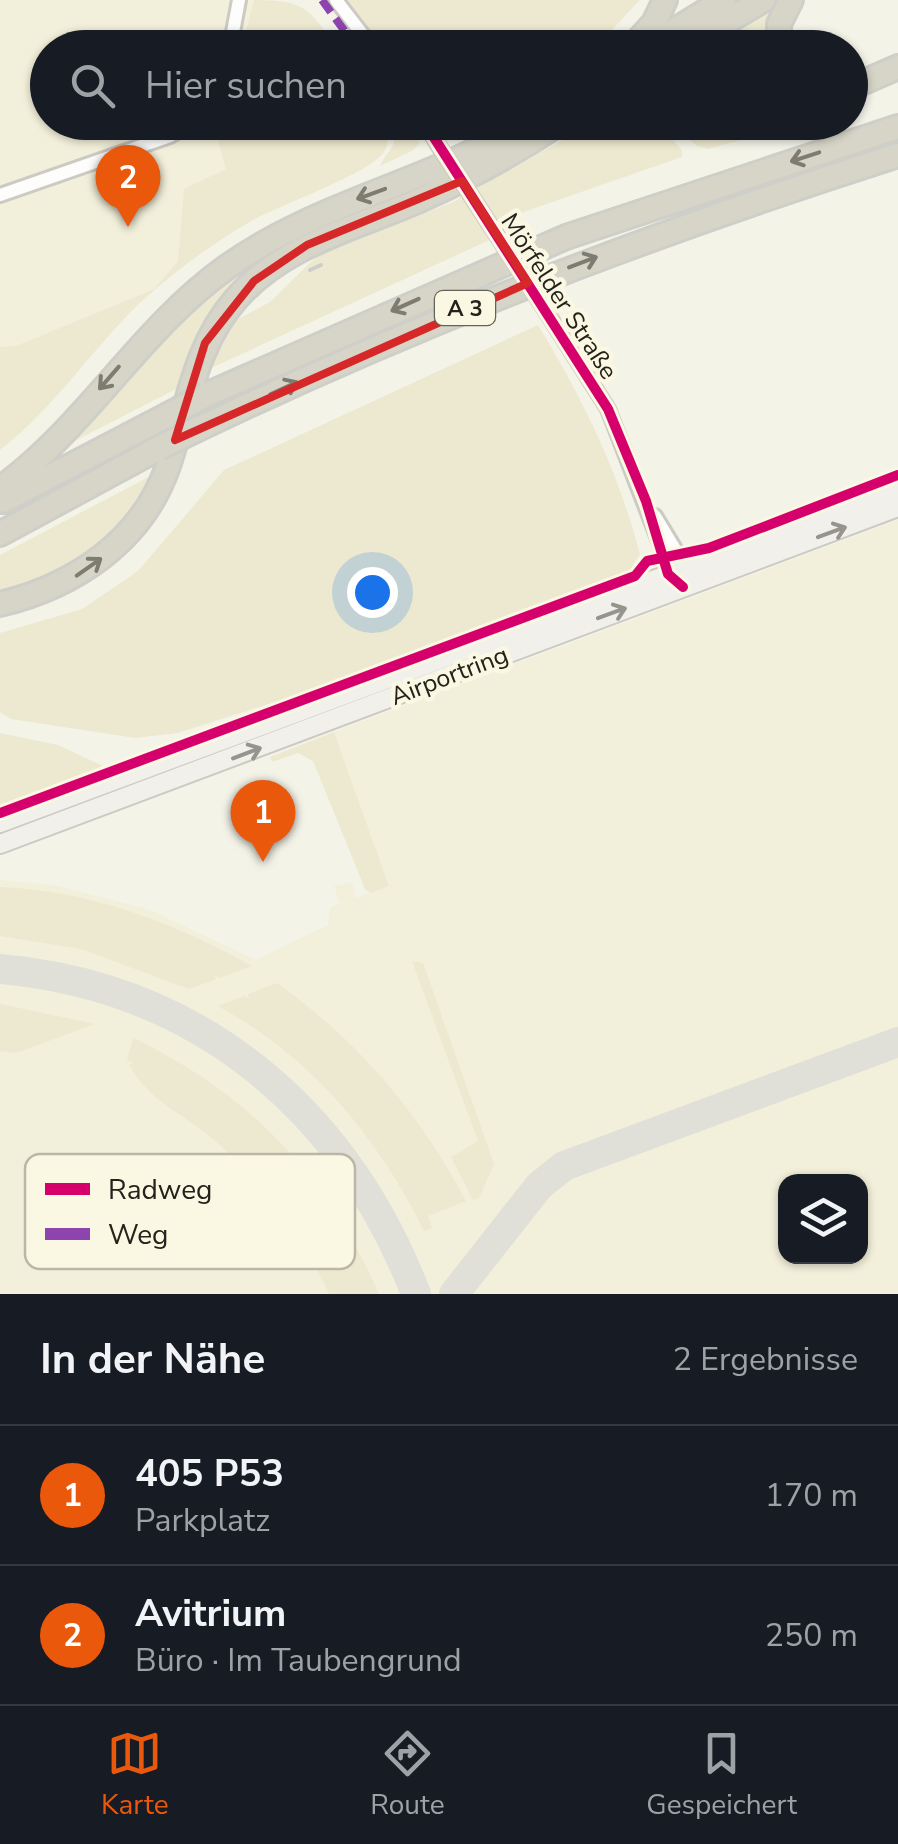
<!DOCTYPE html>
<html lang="de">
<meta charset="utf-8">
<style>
:root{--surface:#171b24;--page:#242831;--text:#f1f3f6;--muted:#9ea1a6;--line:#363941;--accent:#ea580c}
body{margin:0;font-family:"Nunito Sans",sans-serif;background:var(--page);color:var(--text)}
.controls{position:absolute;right:30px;bottom:30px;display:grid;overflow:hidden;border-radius:20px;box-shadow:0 2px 8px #0004}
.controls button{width:90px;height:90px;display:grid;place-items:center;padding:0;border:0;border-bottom:2px solid var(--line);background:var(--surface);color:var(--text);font:50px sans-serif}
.you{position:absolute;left:372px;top:592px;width:35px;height:35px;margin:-25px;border:8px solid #fff;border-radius:50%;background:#1a73e8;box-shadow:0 0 0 15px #1a73e833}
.badge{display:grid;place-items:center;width:65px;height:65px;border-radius:50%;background:var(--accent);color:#fff;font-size:32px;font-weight:700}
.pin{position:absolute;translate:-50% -82px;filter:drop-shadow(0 2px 5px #0008)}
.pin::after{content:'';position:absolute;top:52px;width:35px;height:30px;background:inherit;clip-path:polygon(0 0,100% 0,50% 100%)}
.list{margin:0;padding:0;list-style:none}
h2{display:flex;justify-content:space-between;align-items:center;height:130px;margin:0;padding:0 40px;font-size:42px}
h2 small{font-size:32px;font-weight:400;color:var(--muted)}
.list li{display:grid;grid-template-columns:65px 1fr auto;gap:30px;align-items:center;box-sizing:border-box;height:140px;padding:0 40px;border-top:2px solid var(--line)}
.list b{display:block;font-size:38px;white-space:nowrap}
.list p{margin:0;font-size:32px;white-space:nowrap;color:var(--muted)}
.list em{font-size:32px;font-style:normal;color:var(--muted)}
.icon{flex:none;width:55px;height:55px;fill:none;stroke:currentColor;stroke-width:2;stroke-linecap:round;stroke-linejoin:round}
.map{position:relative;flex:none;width:898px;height:1294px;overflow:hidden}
.search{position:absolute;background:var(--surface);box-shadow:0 2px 8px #0004;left:30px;right:30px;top:30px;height:110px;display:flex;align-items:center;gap:25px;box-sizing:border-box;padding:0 35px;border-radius:55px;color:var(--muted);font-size:38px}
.sheet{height:410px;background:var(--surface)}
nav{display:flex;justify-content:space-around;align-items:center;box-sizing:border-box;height:140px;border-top:2px solid var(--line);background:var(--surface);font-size:28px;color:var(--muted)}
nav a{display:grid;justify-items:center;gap:5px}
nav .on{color:var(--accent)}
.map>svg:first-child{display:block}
.built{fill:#f2efda;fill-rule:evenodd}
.green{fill:#ede9d0}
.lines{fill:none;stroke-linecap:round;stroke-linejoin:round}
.taxiway{stroke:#e0e0d8;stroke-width:30}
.street-casing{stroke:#cccac2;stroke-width:18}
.secondary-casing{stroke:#cccac2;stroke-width:22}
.highway-casing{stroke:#cfcfc9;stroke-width:28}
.street{stroke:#fdfdfc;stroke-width:12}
.secondary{stroke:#f1f0eb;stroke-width:18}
.highway{stroke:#d7d5c7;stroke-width:22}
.rail{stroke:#cdcdc9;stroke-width:4}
.street-bridge-casing{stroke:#cccac2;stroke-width:18;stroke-linecap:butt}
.highway-bridge-casing{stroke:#cfcfc9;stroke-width:28;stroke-linecap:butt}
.street-bridge{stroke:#fdfdfc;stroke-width:12}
.highway-bridge{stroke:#d7d5c7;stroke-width:22}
.quiet{stroke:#8e44ad;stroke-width:8;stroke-dasharray:15 8;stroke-linecap:butt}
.cycleway-casing{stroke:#faf7e2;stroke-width:16}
.cycleway{stroke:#d6006c;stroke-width:10}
.oneway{stroke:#7e7c71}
.oneway2{stroke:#95948d}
.marked{fill:none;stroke:#d62828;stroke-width:8;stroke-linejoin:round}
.labels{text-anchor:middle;stroke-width:9;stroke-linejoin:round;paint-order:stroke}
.shield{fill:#faf7e2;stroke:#646357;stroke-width:2.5}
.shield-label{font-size:22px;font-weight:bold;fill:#24231b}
.street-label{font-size:25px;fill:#24231b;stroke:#faf7e2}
.key{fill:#faf7e2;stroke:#bab7a6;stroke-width:2.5}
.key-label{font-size:28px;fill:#24231b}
</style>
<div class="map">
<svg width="898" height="1294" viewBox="0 0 898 1294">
<rect width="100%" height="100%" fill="#f4f3e8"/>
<!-- built -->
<path class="built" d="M0,0H259L242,47L48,48V122L233,123L250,177L154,289L16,346L0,347Z
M898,520V1294H0V880L54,885L148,909L256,960L328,925L330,908L340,904L334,886L352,882L356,898L389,886L334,732ZM786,1182H860V1256H786Z"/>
<!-- green -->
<path class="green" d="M254,0C303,0 309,7 336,47H242Z
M344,0H640L595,48L380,47Z
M779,6L773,47L708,48Z
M213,123H384C388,132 390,142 384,152C368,175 278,205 248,223C212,244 175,271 143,300C92,348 56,407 0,450V347L16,346L154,289L178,261L184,189L226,169Z
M389,123H405L420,143L412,151L380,166C386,150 403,145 389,123Z
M592,123H657L682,150V157L501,220L507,232L209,369L236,320L270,302L317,256L453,202Z
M670,123H804L708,149L697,146Z
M437,177L440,182L268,259L182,386L67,445L64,440C133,365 201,285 294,236C339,213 390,197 437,177Z
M538,325C584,401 617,468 640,554L630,570L319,688L178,733L135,738L11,719L0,712V633L82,609L138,571L224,470Z
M156,473L148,492L133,502L145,498C111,554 58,574 0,596V555Z
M334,732L389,886L371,893L365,889L313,761L298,753L272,762L270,757Z
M0,733L58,745L103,766L0,807Z
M0,887C91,891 173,922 252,966L220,978L214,975L216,979L189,989L81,949L0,936Z
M412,961L423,963L494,1164L479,1198L473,1200L451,1157L478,1141Z
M277,983C359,1042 419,1112 466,1201L428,1216L432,1228L424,1231C377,1136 312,1058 218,1006L244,996L249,999L248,994Z
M0,1004L95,1024L16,1053L0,1051Z
M133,1038C249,1093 328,1177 379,1294H329C302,1233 265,1183 214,1140C180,1111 152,1104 129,1065L133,1063L127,1060Z"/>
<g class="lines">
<!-- taxiway -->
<path class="taxiway" d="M0,969C200,987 345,1110 416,1294
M454,1294L539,1186L564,1166L898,1042"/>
<defs>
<path id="street" d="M336,0L373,48
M230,48L239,0
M424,122L437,143
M0,195L170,136L194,122
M542,305L608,409L674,580
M655,516L678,554L683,574"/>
<path id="secondary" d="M0,823L898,489
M0,844L898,507"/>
<path id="highway" d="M633,46L654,23L665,0
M646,48L724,0
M683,48L763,0
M779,48V24L791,0
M850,88L898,67
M206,395L566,237L898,127
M196,430C424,320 657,232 898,155
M0,489C86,427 140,329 227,267C319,201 433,182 527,122
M3,501L168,415
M0,534L159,448
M0,604C75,586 142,541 168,466C188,407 194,347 236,299C285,243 357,228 422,199C471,177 516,152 561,122"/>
</defs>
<!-- street casing -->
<use href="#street" class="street-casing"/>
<!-- secondary casing -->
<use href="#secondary" class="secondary-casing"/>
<!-- highway casing -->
<use href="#highway" class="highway-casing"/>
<!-- street -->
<use href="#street" class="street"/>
<!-- secondary -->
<use href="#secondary" class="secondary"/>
<!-- highway -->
<use href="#highway" class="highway"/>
<!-- rail -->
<path class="rail" d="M310,270L321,265"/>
<defs>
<path id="street-bridge" d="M437,143L542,305"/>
<path id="highway-bridge" d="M168,415L206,395
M159,448L196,430"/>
</defs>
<!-- street-bridge casing -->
<use href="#street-bridge" class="street-bridge-casing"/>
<!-- highway-bridge casing -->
<use href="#highway-bridge" class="highway-bridge-casing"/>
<!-- street-bridge -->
<use href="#street-bridge" class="street-bridge"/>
<!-- highway-bridge -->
<use href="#highway-bridge" class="highway-bridge"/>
<!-- quiet -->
<path class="quiet" d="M322,0L357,48"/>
<defs>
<path id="cycleway" d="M424,122L608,409L646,501L668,574L683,587
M0,813L635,576L647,561L709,548L898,475"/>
</defs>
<!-- cycleway casing -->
<use href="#cycleway" class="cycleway-casing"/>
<!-- cycleway -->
<use href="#cycleway" class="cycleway"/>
</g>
<!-- one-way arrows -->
<defs><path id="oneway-shaft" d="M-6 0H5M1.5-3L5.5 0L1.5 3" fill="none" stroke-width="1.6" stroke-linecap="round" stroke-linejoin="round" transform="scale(2.5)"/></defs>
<g class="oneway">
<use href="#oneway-shaft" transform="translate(805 157) rotate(162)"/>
<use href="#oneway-shaft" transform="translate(371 194) rotate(160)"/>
<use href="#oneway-shaft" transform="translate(583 262) rotate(-21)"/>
<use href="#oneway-shaft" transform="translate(405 305) rotate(156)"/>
<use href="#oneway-shaft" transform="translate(109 378) rotate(131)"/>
<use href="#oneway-shaft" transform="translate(284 388) rotate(-25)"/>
<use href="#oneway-shaft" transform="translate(89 567) rotate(-35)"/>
</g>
<g class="oneway2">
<use href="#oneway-shaft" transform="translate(832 532) rotate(-20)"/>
<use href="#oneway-shaft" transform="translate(612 613) rotate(-20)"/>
<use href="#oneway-shaft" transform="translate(247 753) rotate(-21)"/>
</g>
<!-- marked area -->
<path class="marked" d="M462,181L528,283L175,440L205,343L254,281L307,245Z"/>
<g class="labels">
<!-- shield labels -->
<rect class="shield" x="435" y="291" width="60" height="34" rx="8"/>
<g class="shield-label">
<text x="465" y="316">A 3</text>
</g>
<!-- street labels -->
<g class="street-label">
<text transform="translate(560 296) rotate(57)" y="9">Mörfelder Straße</text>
<text transform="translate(449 675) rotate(-21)" y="9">Airportring</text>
</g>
</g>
<!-- legend -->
<rect x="25" y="1154" width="330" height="115" rx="15" class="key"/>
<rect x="45" y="1183" width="45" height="12" fill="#d6006c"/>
<rect x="45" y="1228" width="45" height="12" fill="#8e44ad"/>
<g class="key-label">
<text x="108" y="1199">Radweg</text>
<text x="108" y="1244">Weg</text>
</g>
</svg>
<div class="controls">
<button><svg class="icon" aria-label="layers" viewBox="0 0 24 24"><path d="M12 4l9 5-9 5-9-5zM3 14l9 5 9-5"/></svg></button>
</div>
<div class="you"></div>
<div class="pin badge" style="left:263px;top:862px">1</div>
<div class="pin badge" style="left:128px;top:227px">2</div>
<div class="search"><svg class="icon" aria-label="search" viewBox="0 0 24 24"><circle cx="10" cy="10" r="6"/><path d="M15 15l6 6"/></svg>Hier suchen</div>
</div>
<section class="sheet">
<h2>In der Nähe<small>2 Ergebnisse</small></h2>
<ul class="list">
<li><span class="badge">1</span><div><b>405 P53</b><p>Parkplatz</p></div><em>170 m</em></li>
<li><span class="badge">2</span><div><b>Avitrium</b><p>Büro · Im Taubengrund</p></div><em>250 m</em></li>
</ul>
</section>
<nav>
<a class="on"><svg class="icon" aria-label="map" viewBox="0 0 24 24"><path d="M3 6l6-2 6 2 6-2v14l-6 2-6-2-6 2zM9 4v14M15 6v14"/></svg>Karte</a>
<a><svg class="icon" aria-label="directions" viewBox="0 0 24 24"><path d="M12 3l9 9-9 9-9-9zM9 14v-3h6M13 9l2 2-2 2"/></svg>Route</a>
<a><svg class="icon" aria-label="saved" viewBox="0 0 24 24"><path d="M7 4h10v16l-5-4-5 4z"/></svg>Gespeichert</a>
</nav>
